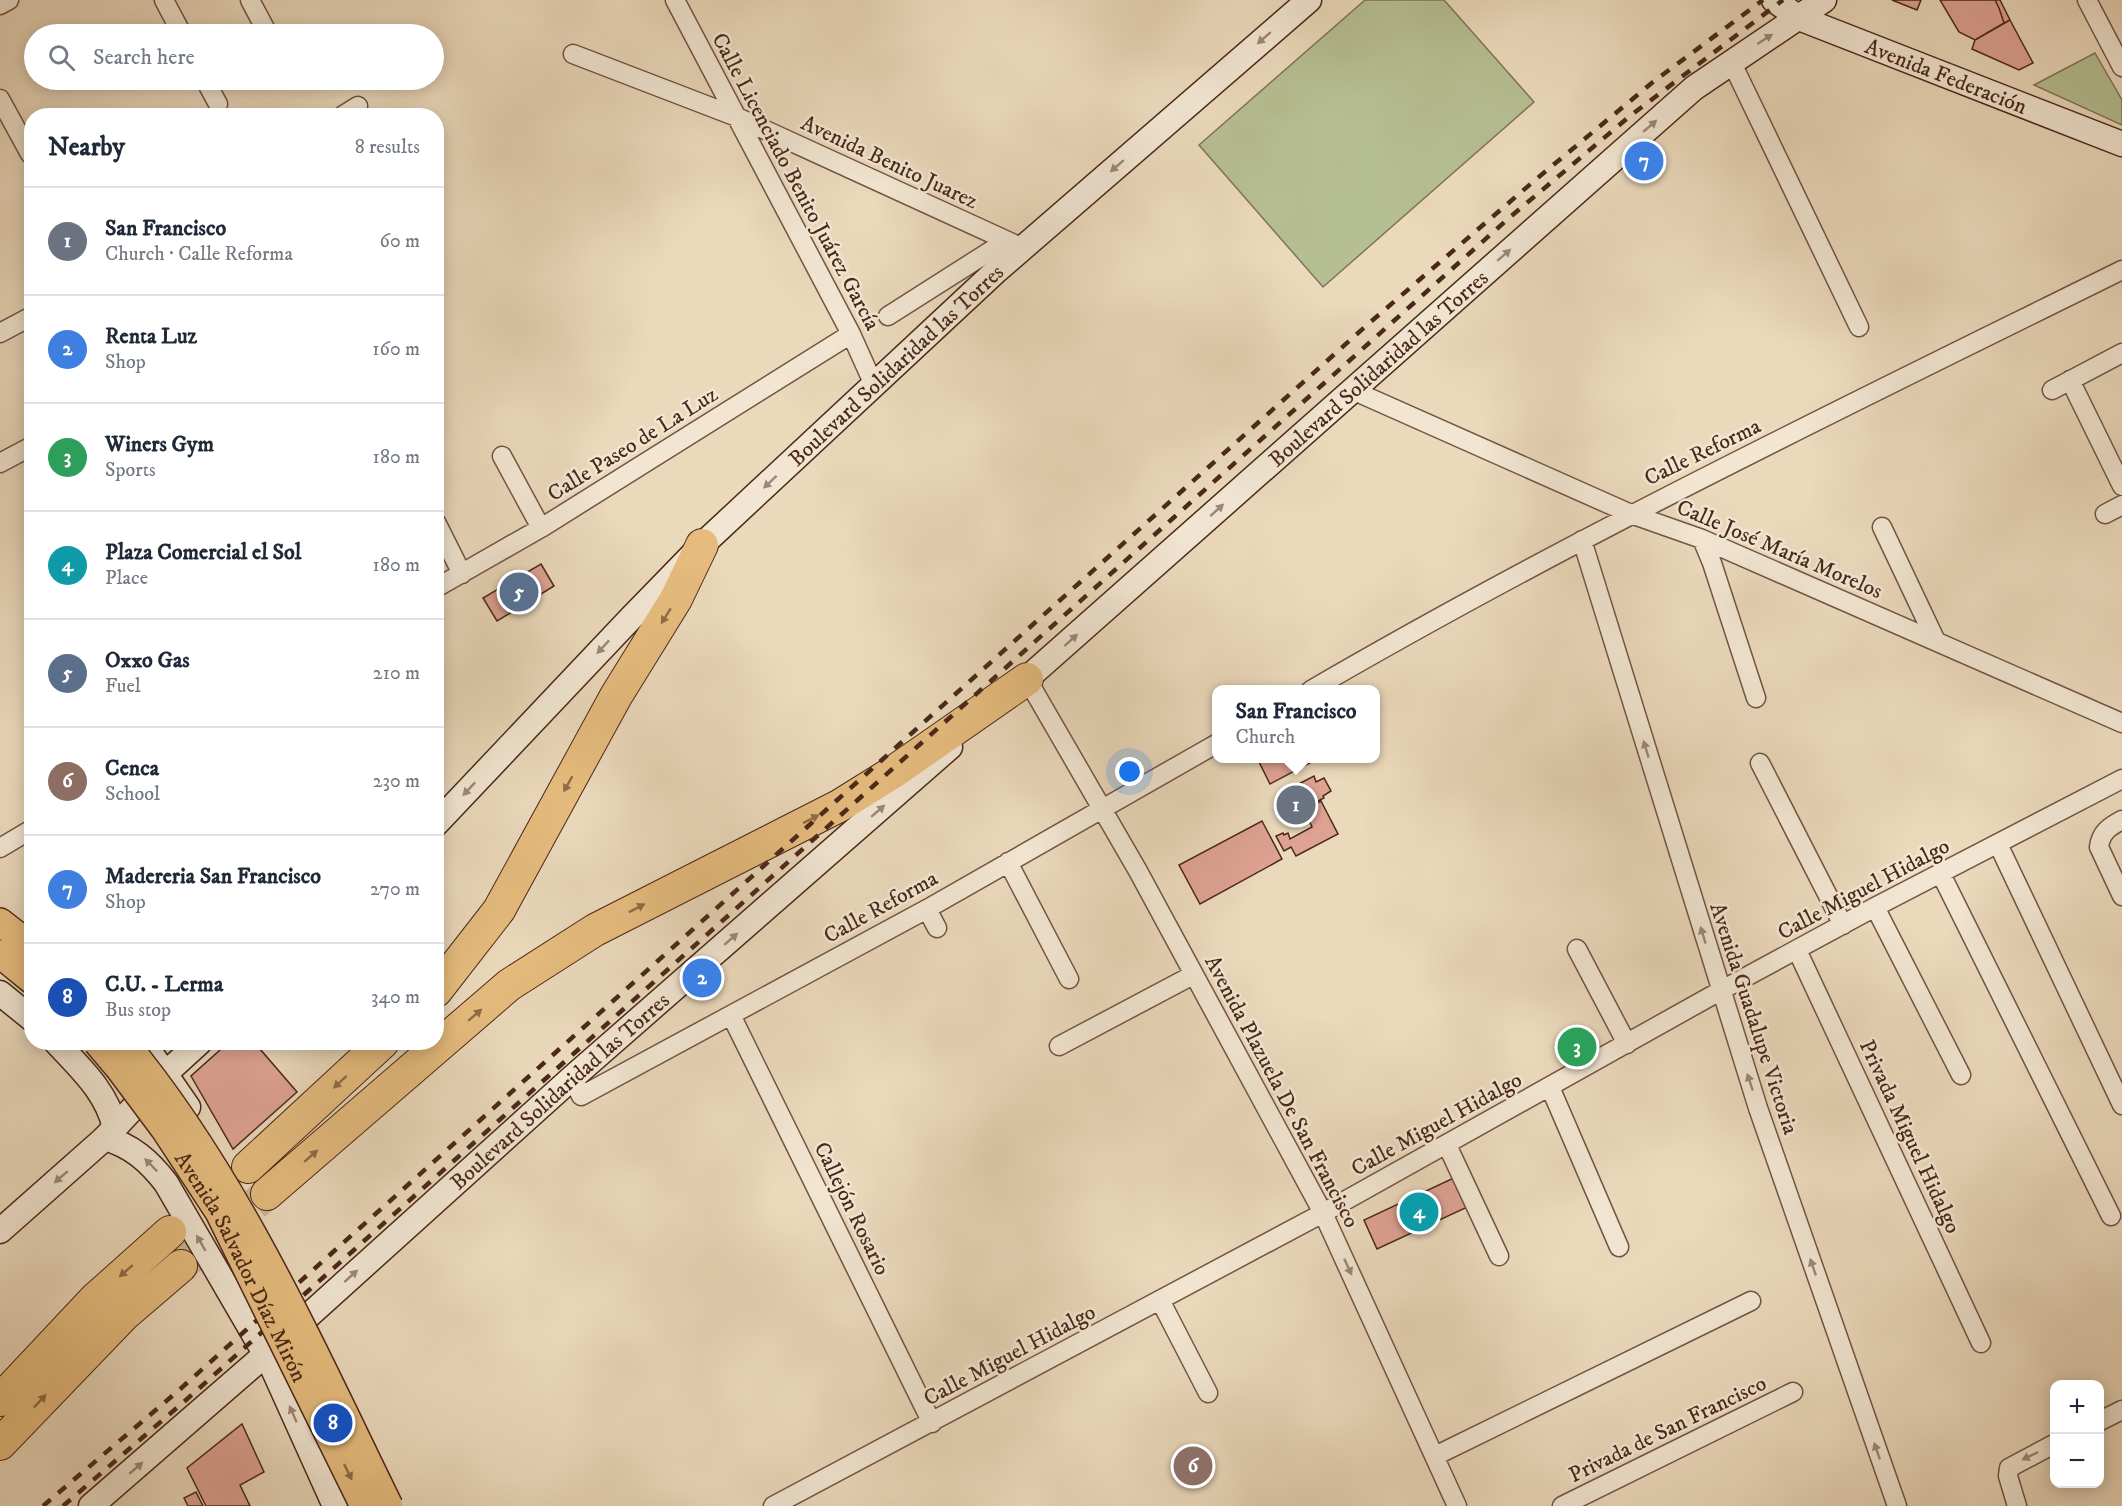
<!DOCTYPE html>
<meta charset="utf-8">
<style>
:root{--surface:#fff;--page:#f6f6f7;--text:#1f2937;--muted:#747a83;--line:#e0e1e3;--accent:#8f2418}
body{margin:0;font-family:"IM FELL DW Pica",serif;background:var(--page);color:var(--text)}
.controls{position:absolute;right:18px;bottom:18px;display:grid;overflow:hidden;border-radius:12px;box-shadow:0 3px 15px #0003}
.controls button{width:54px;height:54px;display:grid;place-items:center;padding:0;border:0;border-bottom:2px solid var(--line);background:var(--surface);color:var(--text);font:30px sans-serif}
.you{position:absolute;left:1130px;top:772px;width:21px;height:21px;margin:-15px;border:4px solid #fff;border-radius:50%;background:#1a73e8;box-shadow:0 0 0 9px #1a73e833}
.badge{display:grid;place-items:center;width:39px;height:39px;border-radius:50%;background:var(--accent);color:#fff;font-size:20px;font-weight:700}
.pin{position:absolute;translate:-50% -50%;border:3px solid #fff;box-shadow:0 2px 6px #0006}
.popup{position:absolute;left:1212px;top:685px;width:168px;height:78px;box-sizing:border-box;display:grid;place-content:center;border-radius:12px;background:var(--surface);filter:drop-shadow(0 2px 4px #0005);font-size:20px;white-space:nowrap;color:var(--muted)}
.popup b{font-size:22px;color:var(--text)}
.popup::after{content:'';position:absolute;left:50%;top:100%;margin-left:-12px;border:12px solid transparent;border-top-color:var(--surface)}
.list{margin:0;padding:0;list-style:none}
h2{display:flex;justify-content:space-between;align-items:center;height:78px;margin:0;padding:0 24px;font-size:26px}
h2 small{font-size:20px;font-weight:400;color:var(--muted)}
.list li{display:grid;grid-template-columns:39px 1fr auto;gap:18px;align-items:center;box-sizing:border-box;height:108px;padding:0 24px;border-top:2px solid var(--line)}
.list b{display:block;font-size:22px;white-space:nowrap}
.list p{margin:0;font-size:20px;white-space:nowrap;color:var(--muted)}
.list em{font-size:20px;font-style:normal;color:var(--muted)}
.icon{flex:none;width:33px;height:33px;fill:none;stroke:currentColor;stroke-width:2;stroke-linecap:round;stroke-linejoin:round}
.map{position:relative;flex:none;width:2122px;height:1506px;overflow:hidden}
.search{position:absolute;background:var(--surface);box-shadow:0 3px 15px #0003;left:24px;top:24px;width:420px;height:66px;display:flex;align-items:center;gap:15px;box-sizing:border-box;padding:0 21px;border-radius:33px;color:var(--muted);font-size:22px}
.panel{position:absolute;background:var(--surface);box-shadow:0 3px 15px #0003;left:24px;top:108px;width:420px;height:942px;border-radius:24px}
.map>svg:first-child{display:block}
.green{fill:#b6bf92;stroke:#807456;stroke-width:1.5}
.building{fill:#dea293;stroke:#4a2819;stroke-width:1.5}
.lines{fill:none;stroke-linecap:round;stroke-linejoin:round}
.highway-tunnel{stroke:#cbb69b;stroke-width:32;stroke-dasharray:32 16;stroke-linecap:butt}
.street-casing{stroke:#725442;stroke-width:21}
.secondary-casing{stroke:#4a2819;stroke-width:27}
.primary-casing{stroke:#4a2819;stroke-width:30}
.highway-casing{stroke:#4a2819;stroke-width:34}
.street{stroke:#f2e6d3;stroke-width:18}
.secondary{stroke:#f2e6d3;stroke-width:24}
.primary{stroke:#e6bc7e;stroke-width:27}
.highway{stroke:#e6bc7e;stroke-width:32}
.rail{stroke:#4a2819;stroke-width:4.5;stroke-dasharray:10 10;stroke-linecap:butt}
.primary-bridge-casing{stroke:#4a2819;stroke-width:30;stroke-linecap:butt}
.primary-bridge{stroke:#e6bc7e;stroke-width:27}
.oneway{fill:#9e8776}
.oneway2{fill:#906b46}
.labels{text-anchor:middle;stroke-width:5;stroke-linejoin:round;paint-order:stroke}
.street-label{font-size:22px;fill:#4a2819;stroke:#f2e6d3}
</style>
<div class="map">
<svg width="2122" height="1506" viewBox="0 0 2122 1506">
<rect width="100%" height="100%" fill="#ebd9bc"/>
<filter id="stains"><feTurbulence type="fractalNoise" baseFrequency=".00333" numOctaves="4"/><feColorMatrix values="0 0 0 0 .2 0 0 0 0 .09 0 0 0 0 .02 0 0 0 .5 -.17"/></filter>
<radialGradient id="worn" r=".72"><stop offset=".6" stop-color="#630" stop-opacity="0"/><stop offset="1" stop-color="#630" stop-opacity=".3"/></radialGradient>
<!-- green -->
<path class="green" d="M1365,0H1444L1534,102L1323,287L1199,145Z
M2095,53L2122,100V125L2034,85Z"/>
<!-- building -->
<path class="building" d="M1892,0H1921L1917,10Z
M1940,0H1995L1999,8L2004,23L1975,40L1959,32Z
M1995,0H2000L2010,20L2004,23L1999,8Z
M2010,20L2033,63L2019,70L1972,49L1975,40Z
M541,564L554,586L497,621L483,598Z
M1257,758H1319L1270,784Z
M1314,776L1316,782L1324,778L1331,791L1323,796L1324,798L1294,813L1296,818L1289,821L1284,813H1287L1277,795Z
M1321,801L1338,834L1296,856L1291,847L1284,851L1276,836L1283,833L1284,835L1288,833L1290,839L1312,827L1307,816L1299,820L1295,815Z
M1262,821L1282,859L1200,904L1179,865Z
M229,1042H254L297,1092L233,1149L191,1076Z
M1460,1175L1474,1204L1377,1249L1364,1220Z
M242,1424L264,1472L240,1485L250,1506H206L187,1468Z
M196,1492L203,1506H188L184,1498Z"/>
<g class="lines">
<!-- highway-tunnel -->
<path class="highway-tunnel" d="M181,1266L267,1194"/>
<defs>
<path id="street" d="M164,0L182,34
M250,0L268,34
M675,0L851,334L874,385
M2087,0L2122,67
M0,5L9,0
M573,54L737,117L1023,248
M1731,61L1859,327
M205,80L218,104
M0,99L30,154
M342,116L358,106
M888,316L1006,241
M0,333L32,316
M2070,380L2122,486
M1352,390L1631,514L1702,539L2122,723
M2052,390L2122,353
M502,456L541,528
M0,463L32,446
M2105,514L2122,505
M436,522L462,574
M1882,527L1935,639
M1702,539L1712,563L1756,698
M1582,540L1758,1108L1897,1506
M436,588L541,528L851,334
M1027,679L1138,871L1323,1213L1457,1506
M1311,690C1574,537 1849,405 2122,270
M1760,763L1843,925
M2122,820C2109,827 2101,832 2099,847L2122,896
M1998,844L2122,1105
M0,848L32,829
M1008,862L1069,979
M1941,874L2111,1216
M1875,907L1961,1075
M927,909L937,928
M1577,949L1627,1044
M1797,950L1981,1343
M731,1015L932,1423
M1059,1046L1193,975
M573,1077L581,1096L927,909L1216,744
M1550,1087L1619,1247
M1447,1145L1499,1256
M1160,1300L1208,1393
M2100,1421L2122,1410
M1435,1456L1751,1301
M773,1506L1323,1213L1720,991L1875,907L2122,779
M1562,1506L1793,1392
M2017,1506L2008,1476L2009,1468L2054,1444"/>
<g id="secondary">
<path id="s1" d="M1774,0L1799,18L2122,144"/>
<path id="s2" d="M1014,690L1694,88L1824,0"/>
<path id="s3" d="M436,824L630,619L702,545L995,272L1309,0"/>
<path d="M0,993L32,1019"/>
<path d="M56,1042C81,1069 107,1092 115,1128"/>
<path d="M143,1042L188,1107"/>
<path d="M105,1138C132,1146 149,1161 166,1183L270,1362L335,1506"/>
<path d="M0,1231L105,1138L166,1073L200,1042"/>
<path id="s4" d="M91,1506L266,1354L573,1077L950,747"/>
</g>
<path id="primary" d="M0,922L32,947
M0,954L32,980"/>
<path id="highway" d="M436,991L499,910L616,696L676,599L702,545
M248,1167L383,1042
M267,1194L509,985L595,930L839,806L892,773L1027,679
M0,1400L95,1299L170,1232
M0,1444L125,1314L181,1266"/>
</defs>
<!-- street casing -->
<use href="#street" class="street-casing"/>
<!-- secondary casing -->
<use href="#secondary" class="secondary-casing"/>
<!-- primary casing -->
<use href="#primary" class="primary-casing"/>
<!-- highway casing -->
<use href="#highway" class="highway-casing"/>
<!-- street -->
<use href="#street" class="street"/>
<!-- secondary -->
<use href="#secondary" class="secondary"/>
<!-- primary -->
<use href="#primary" class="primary"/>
<!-- highway -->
<use href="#highway" class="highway"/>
<!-- rail -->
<path class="rail" d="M43,1506L178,1391L1367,325L1534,181L1653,82L1763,0
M63,1506L186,1400L1509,218L1630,116L1783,0"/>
<defs>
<g id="primary-bridge">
<path id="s5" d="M97,1042L119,1068L166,1131L219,1212L364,1506"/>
<path d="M124,1042C237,1178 312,1349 389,1506"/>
</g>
</defs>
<!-- primary-bridge casing -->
<use href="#primary-bridge" class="primary-bridge-casing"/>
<!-- primary-bridge -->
<use href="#primary-bridge" class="primary-bridge"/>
</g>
<!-- one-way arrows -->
<defs><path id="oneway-solid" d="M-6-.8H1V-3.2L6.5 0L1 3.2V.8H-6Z" transform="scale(1.5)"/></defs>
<g class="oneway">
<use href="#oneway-solid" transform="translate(1264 38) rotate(139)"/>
<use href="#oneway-solid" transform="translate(1765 39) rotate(-33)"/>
<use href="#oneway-solid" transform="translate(1650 126) rotate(-41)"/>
<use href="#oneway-solid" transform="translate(1117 166) rotate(139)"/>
<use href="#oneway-solid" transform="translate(1504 255) rotate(-41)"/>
<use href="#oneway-solid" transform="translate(770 482) rotate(137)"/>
<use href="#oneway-solid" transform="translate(1217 510) rotate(-42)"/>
<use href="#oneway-solid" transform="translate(1071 640) rotate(-42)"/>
<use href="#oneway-solid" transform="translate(603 647) rotate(133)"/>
<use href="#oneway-solid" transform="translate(1646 749) rotate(-107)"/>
<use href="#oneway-solid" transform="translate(469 789) rotate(133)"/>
<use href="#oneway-solid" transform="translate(878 811) rotate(-41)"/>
<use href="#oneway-solid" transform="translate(1703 935) rotate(-107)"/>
<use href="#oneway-solid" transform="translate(731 939) rotate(-41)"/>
<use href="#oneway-solid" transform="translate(1750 1082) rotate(-108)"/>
<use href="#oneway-solid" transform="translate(151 1165) rotate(-134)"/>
<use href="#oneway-solid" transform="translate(61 1177) rotate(139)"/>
<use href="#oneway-solid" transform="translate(201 1243) rotate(-120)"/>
<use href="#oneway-solid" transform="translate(1348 1267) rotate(65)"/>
<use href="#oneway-solid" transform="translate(1813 1267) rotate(-109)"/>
<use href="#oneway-solid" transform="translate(351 1276) rotate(-42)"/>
<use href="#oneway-solid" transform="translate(293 1414) rotate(-114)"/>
<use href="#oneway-solid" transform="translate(1877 1451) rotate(-109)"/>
<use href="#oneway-solid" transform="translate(2030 1456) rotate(154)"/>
<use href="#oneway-solid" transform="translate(136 1468) rotate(-41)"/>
</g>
<g class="oneway2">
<use href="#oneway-solid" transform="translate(666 616) rotate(122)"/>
<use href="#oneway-solid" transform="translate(568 784) rotate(119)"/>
<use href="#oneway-solid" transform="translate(811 819) rotate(-27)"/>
<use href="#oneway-solid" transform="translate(637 908) rotate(-27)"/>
<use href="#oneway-solid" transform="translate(475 1015) rotate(-41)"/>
<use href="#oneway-solid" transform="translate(340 1082) rotate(137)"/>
<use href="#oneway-solid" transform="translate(311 1156) rotate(-41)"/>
<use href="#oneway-solid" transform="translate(126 1271) rotate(139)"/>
<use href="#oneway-solid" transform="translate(40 1401) rotate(-47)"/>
<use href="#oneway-solid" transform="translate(348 1472) rotate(64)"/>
</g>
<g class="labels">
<!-- street labels -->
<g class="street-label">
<text dy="8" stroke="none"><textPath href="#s1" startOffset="189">Avenida Federación</textPath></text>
<text transform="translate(890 161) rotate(25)" y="8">Avenida Benito Juarez</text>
<text transform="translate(797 181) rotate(62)" y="8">Calle Licenciado Benito Juárez García</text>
<text dy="8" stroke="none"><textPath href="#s3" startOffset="650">Boulevard Solidaridad las Torres</textPath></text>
<text dy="8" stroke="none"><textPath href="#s2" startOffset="486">Boulevard Solidaridad las Torres</textPath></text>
<text transform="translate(632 443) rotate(-32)" y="8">Calle Paseo de La Luz</text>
<text transform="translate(1702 451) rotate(-26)" y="8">Calle Reforma</text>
<text transform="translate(1780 548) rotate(23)" y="8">Calle José María Morelos</text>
<text transform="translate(1863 888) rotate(-28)" y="8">Calle Miguel Hidalgo</text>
<text transform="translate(880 906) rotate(-29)" y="8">Calle Reforma</text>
<text transform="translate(1755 1018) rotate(72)" y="8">Avenida Guadalupe Victoria</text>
<text dy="8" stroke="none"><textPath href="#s4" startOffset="626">Boulevard Solidaridad las Torres</textPath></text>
<text transform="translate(1283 1091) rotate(62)" y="8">Avenida Plazuela De San Francisco</text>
<text transform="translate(1436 1123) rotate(-29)" y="8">Calle Miguel Hidalgo</text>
<text transform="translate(1911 1136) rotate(65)" y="8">Privada Miguel Hidalgo</text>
<text transform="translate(853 1208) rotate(64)" y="8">Callejón Rosario</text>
<text dy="8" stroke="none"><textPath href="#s5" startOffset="268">Avenida Salvador Díaz Mirón</textPath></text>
<text transform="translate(1009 1354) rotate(-28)" y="8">Calle Miguel Hidalgo</text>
<text transform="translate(1667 1428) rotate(-26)" y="8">Privada de San Francisco</text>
</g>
</g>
<rect width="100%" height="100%" filter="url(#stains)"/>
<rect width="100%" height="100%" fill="url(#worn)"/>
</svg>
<div class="controls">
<button>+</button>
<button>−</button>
</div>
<div class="you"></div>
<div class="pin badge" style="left:1296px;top:805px;background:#6b7280">1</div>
<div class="popup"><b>San Francisco</b>Church</div>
<div class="pin badge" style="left:702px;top:978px;background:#3f7fe0">2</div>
<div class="pin badge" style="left:1577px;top:1047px;background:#2e9e5b">3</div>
<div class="pin badge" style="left:1419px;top:1212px;background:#0f9aa8">4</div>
<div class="pin badge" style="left:519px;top:592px;background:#5c6f8a">5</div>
<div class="pin badge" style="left:1193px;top:1466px;background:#8d6e63">6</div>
<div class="pin badge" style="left:1644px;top:161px;background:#3f7fe0">7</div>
<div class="pin badge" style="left:333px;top:1423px;background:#1a4fb4">8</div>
<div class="search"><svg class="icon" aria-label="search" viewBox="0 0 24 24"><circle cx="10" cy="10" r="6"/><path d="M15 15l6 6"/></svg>Search here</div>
<section class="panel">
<h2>Nearby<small>8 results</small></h2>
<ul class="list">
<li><span class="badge" style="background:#6b7280">1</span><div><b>San Francisco</b><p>Church · Calle Reforma</p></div><em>60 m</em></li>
<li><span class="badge" style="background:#3f7fe0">2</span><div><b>Renta Luz</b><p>Shop</p></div><em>160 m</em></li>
<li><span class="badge" style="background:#2e9e5b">3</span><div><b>Winers Gym</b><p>Sports</p></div><em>180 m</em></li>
<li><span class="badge" style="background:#0f9aa8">4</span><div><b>Plaza Comercial el Sol</b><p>Place</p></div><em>180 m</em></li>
<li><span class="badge" style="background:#5c6f8a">5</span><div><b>Oxxo Gas</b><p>Fuel</p></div><em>210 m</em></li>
<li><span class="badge" style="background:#8d6e63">6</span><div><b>Cenca</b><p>School</p></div><em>230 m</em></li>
<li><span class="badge" style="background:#3f7fe0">7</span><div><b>Madereria San Francisco</b><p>Shop</p></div><em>270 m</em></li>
<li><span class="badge" style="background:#1a4fb4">8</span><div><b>C.U. - Lerma</b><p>Bus stop</p></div><em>340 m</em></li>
</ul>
</section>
</div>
